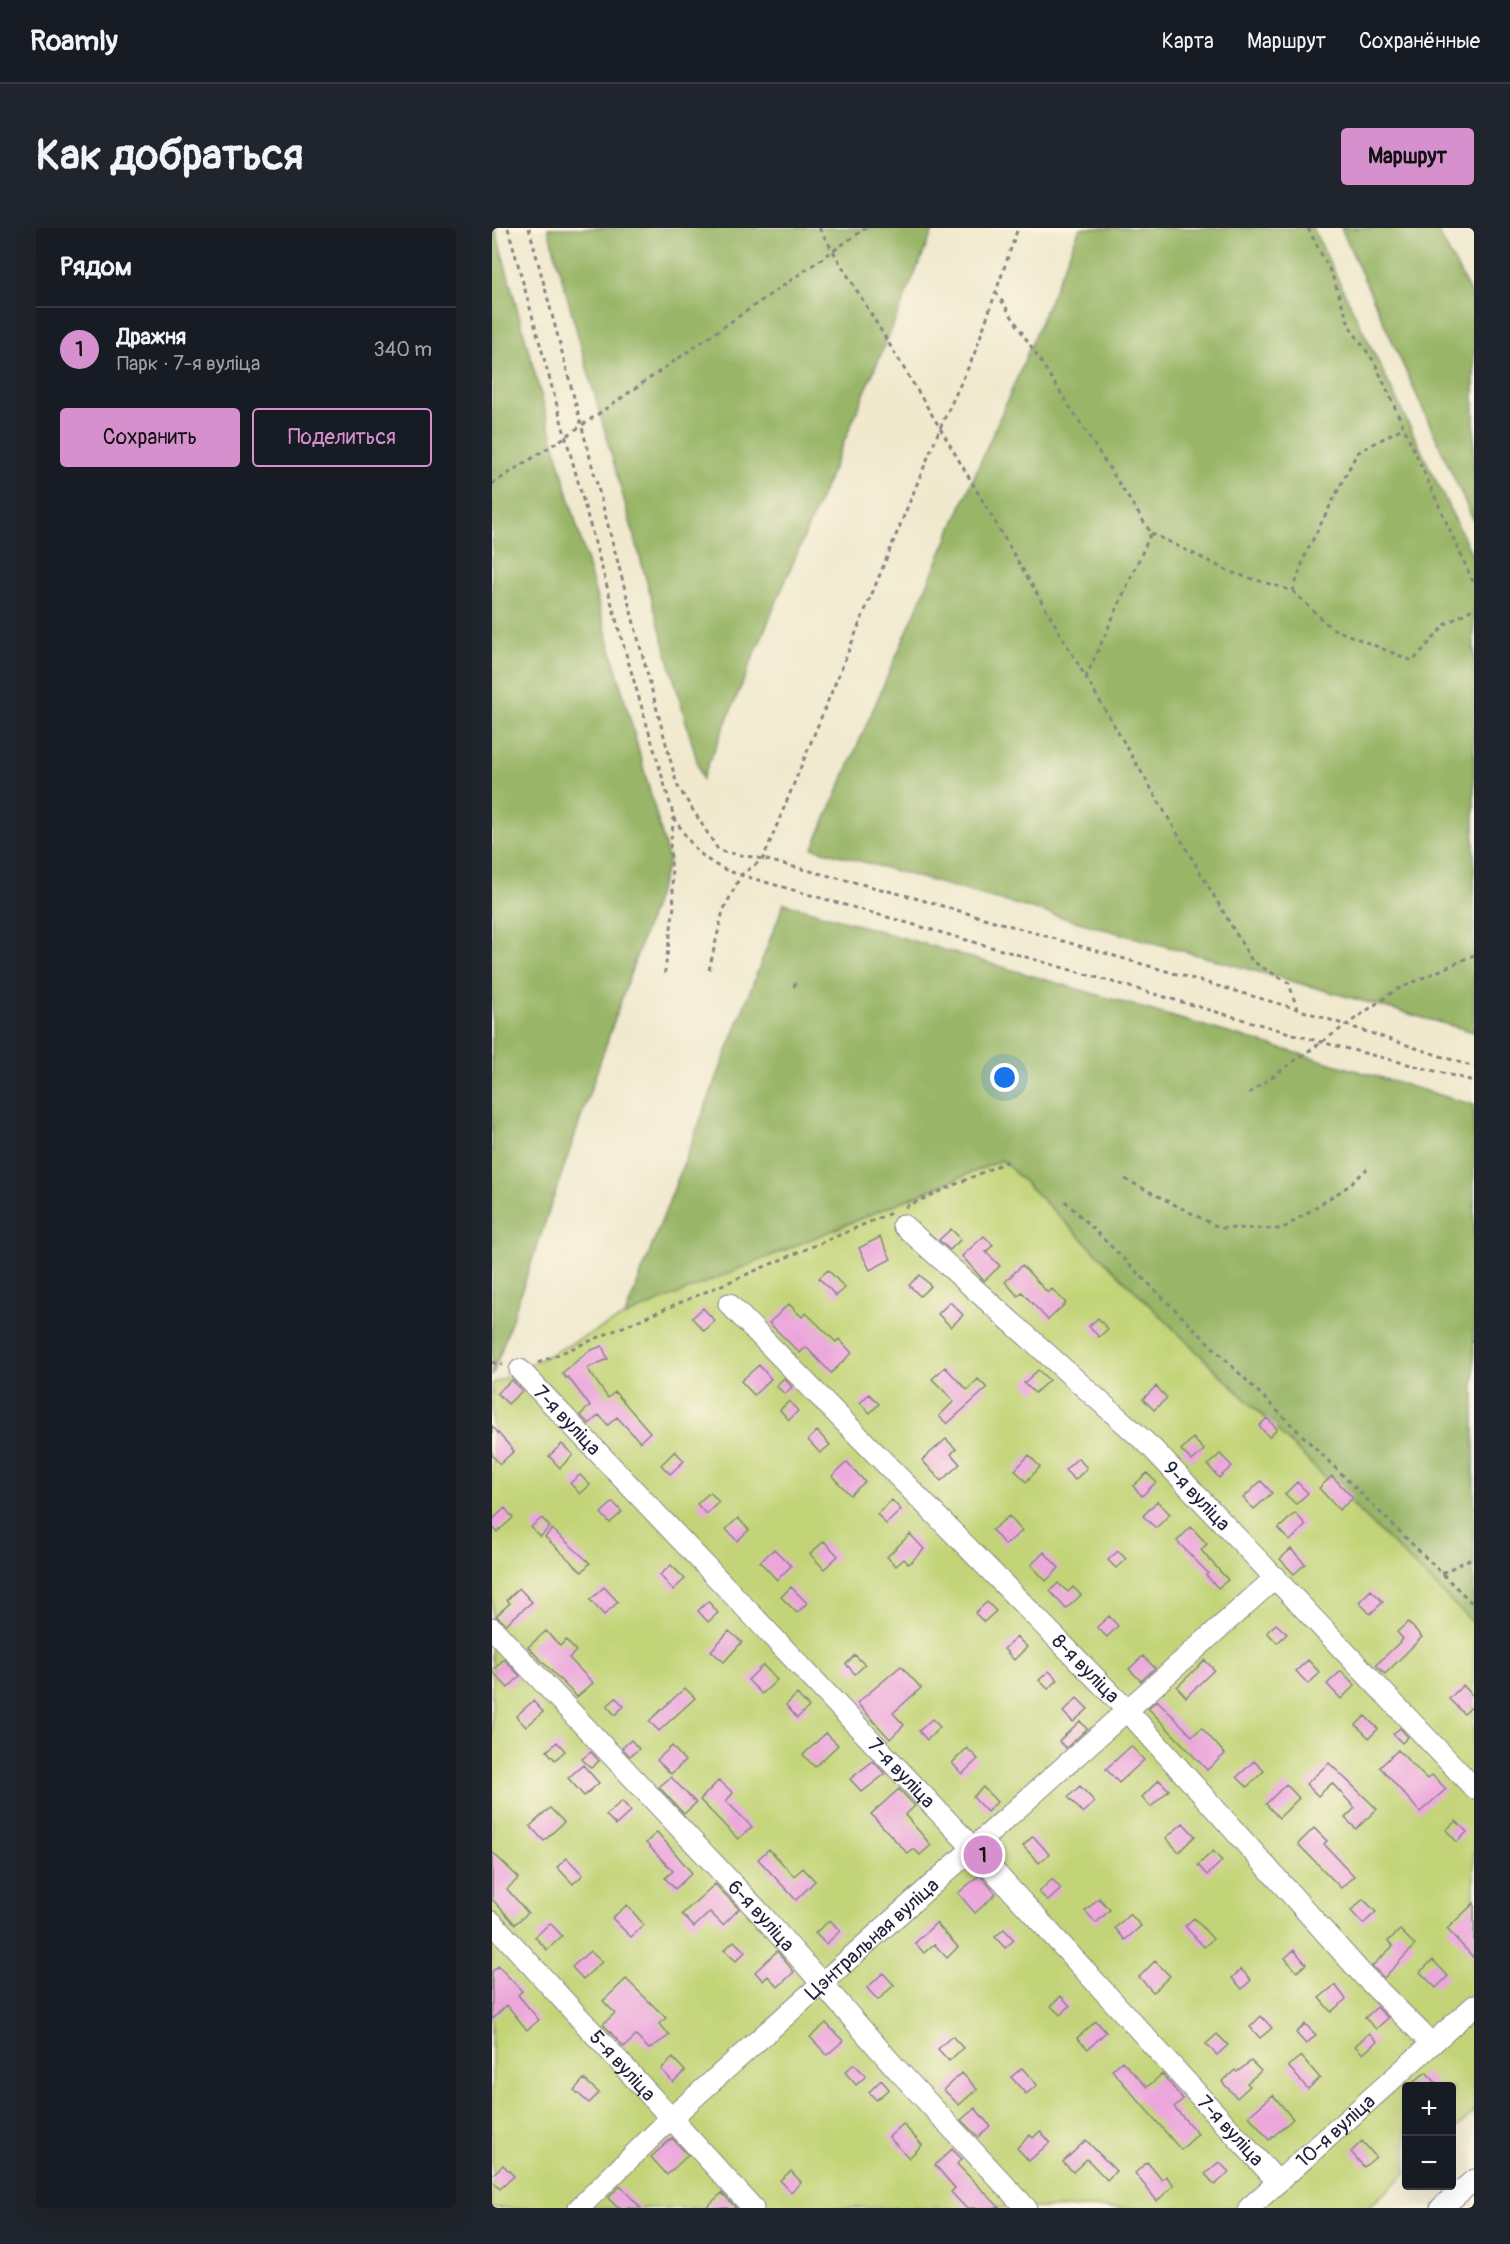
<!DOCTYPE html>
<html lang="ru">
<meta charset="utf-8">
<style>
:root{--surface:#171b24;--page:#20242c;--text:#f1f3f6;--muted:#9ea1a6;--line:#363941;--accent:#d690ce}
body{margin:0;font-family:Pangolin,sans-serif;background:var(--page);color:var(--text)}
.controls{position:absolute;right:18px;bottom:18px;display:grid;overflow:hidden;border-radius:6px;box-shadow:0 6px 24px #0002}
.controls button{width:54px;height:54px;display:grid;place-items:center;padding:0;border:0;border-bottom:2px solid var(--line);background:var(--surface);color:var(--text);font:30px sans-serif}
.you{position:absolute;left:513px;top:850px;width:21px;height:21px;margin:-15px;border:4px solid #fff;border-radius:50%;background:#1a73e8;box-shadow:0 0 0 9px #1a73e833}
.badge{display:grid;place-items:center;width:39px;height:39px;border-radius:50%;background:var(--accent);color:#111;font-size:20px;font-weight:700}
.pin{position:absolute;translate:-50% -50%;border:3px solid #fff;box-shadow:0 2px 6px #0006}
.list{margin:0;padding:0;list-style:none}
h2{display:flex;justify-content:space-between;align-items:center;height:78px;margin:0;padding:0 24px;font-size:26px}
h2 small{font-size:20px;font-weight:400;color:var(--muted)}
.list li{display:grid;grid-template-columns:39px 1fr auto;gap:18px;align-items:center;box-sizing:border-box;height:84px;padding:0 24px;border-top:2px solid var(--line)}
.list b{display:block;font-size:22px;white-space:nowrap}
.list p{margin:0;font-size:20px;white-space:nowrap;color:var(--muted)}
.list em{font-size:20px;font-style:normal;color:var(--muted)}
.actions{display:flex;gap:12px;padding:18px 24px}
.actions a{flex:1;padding:14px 0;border:2px solid var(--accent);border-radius:6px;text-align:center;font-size:21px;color:var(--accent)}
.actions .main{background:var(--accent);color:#111}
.map{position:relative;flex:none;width:982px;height:1980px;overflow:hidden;border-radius:6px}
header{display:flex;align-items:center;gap:36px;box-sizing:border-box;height:84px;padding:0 30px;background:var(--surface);border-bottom:2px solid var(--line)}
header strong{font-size:28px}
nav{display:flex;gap:33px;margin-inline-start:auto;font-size:21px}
.intro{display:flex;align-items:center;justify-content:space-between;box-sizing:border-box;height:144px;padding:0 36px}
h1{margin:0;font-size:42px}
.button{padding:15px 27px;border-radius:6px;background:var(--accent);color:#111;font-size:21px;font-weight:700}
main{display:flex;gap:36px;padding:0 36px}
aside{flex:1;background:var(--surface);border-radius:6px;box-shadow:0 6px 24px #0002}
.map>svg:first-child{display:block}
.green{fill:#c2d477;stroke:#727b59;stroke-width:1.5}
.forest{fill:#99b668;stroke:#5e6c52;stroke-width:1.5}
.building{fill:#eca6dc}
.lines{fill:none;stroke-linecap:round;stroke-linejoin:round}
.minor-casing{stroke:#898684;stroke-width:23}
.path{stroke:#898684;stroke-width:3;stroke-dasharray:4.5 4.5;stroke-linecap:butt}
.minor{stroke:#fff;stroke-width:21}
.labels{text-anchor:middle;stroke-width:4.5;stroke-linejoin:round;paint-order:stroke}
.street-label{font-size:20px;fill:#22223b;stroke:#fcf5e5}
</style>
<header>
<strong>Roamly</strong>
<nav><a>Карта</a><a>Маршрут</a><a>Сохранённые</a></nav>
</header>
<div class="intro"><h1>Как добраться</h1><a class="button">Маршрут</a></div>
<main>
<aside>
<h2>Рядом<small></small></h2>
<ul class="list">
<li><span class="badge">1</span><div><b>Дражня</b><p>Парк · 7-я вуліца</p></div><em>340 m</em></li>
</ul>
<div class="actions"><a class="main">Сохранить</a><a>Поделиться</a></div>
</aside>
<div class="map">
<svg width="982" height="1980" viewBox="0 0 982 1980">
<rect width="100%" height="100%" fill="#fcf5e5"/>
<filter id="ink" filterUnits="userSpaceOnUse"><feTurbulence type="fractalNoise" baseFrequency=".0167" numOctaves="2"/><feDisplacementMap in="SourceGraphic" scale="12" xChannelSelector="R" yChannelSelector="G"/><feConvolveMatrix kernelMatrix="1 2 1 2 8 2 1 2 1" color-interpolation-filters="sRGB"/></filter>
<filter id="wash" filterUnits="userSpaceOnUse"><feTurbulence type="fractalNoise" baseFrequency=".008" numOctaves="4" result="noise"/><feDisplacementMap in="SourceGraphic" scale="24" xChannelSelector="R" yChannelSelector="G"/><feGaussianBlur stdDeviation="1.35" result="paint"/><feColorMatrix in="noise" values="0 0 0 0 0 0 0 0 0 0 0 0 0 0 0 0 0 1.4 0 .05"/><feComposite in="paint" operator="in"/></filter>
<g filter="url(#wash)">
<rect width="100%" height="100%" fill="#f0e9ce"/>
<!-- green -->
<path class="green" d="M510,932L982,1396V1884L960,1904V1858H914V1945L876,1980H0V1156L133,1088Z"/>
<!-- forest -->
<path class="forest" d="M0,0H3L177,633L0,1149Z
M56,0H442L210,551Z
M588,0H821L982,331V804L321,620L528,143Z
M849,0H944L982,72V294Z
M292,675L982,877V1396L510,932L133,1088Z"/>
<g id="blocks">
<!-- building -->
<path class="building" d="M459,1001L469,1011L458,1022L447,1012Z
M492,1008L501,1017L494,1024L508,1038L492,1053L470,1028Z
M388,1009L399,1031L378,1042L367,1020Z
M530,1037L556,1065L560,1061L574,1075L556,1092L530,1064L526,1068L513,1054Z
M336,1042L353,1060L344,1068L327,1050Z
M428,1047L439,1058L428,1068L417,1057Z
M458,1074L471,1087L459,1099L446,1086Z
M297,1076L310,1089L314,1085L344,1114L347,1111L360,1125L339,1145L314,1119L308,1125L277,1095Z
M211,1080L223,1093L212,1103L200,1090Z
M606,1090L616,1101L607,1109L597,1098Z
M110,1118L116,1131L95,1140L116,1170L123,1164L158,1204L148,1214L125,1189L116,1197L107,1187L97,1196L88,1187L98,1178L76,1149L74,1150L70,1145L97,1123Z
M267,1137L279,1151L262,1167L249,1153Z
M453,1139L475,1162L486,1151L495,1160L455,1196L447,1188L462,1173L440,1151Z
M546,1142L557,1152L543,1165L532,1155Z
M292,1150L300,1159L293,1166L284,1158Z
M20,1152L30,1163L16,1176L5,1165Z
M664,1158L675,1170L662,1182L651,1171Z
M377,1166L387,1176L378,1185L368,1175Z
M297,1173L306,1183L297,1192L288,1182Z
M775,1190L785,1201L777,1209L767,1198Z
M0,1198L22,1223L8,1236L0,1227Z
M325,1203L338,1217L328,1225L316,1212Z
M701,1210L712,1222L700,1233L689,1222Z
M454,1211L464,1221L459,1226L468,1236L449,1253L430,1232Z
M70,1216L81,1227L68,1240L57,1228Z
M183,1223L192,1233L178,1246L169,1237Z
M728,1226L740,1238L727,1250L716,1237Z
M537,1227L548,1239L534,1254L523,1242Z
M586,1230L595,1240L583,1252L573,1242Z
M355,1234L373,1254L358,1267L340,1248Z
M655,1245L664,1254L650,1268L641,1258Z
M88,1247L98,1257L88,1266L78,1255Z
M840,1248L861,1270L847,1282L827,1260Z
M769,1253L780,1265L762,1281L751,1270Z
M805,1254L816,1265L804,1276L793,1266Z
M218,1264L227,1274L214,1286L205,1276Z
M400,1272L409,1282L394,1296L385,1286Z
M665,1273L678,1286L664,1300L651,1288Z
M121,1274L130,1284L118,1295L109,1285Z
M13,1280L21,1290L5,1304L0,1298V1292Z
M803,1285L814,1297L798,1313L786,1301Z
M517,1288L530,1303L513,1317L500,1302Z
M50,1290L58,1299L48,1309L39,1299Z
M246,1290L257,1302L245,1313L234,1301Z
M699,1299L715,1316L709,1322L736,1352L726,1360L714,1347L716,1345L685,1313Z
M60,1301L98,1335L90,1344L53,1309Z
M418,1306L432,1321L417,1336L412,1331L404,1338L395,1329Z
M332,1313L346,1328L332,1341L318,1326Z
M282,1321L299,1338L285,1352L268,1334Z
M799,1321L813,1336L802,1346L788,1331Z
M626,1323L634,1331L624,1340L616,1332Z
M552,1324L567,1340L554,1353L539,1337Z
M179,1337L193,1351L181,1362L168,1347Z
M566,1355L576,1364L581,1359L589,1367L574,1381L558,1363Z
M112,1359L126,1374L112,1387L98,1372Z
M299,1359L315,1375L305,1385L289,1369Z
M27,1360L40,1374L14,1396L4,1388L18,1375L15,1372Z
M879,1362L891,1374L878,1386L867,1374Z
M216,1373L226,1385L216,1394L206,1383Z
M495,1374L504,1383L492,1394L483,1385Z
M617,1388L626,1398L615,1409L605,1399Z
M916,1394L930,1409L893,1446L884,1437L911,1411L905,1404Z
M784,1396L795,1406L785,1415L775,1404Z
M54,1403L68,1418L74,1412L84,1423L77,1430L101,1455L85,1469L36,1419Z
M237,1403L250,1414L232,1434L219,1423Z
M525,1409L535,1419L522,1432L512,1421Z
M363,1427L373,1437L363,1446L354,1436Z
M651,1428L663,1440L649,1453L637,1441Z
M12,1431L28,1448L16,1460L0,1443Z
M713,1432L722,1442L694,1469L685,1459Z
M816,1432L828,1445L816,1456L804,1443Z
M271,1437L285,1452L270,1466L256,1452Z
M409,1438L429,1460L401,1485L412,1497L398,1511L365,1475Z
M557,1443L566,1452L556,1461L547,1452Z
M849,1443L863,1457L849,1471L835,1456Z
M971,1457L982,1469V1477L972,1486L957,1471Z
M193,1460L203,1470L167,1503L157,1493Z
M305,1466L317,1479L305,1490L294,1477Z
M124,1470L132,1478L123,1487L115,1478Z
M585,1470L596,1481L581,1494L571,1484Z
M665,1472L700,1508L710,1500L733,1526L715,1542L656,1480Z
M41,1473L51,1484L34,1499L24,1488Z
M873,1488L886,1501L877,1510L864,1497Z
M440,1491L448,1499L435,1512L427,1503Z
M588,1493L595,1501L574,1520L567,1513Z
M908,1500L916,1509L910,1515L901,1506Z
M334,1505L346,1517L323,1539L311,1527Z
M139,1512L147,1521L138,1528L130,1520Z
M65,1514L73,1523L63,1532L55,1523Z
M180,1518L193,1533L179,1546L165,1532Z
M639,1518L652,1532L627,1555L614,1541Z
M475,1520L486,1531L470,1546L460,1535Z
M906,1522L935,1551L940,1547L954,1561L928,1584L888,1539Z
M99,1524L107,1533L99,1540L90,1531Z
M381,1533L393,1546L370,1564L358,1551Z
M762,1533L772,1543L755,1559L745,1549Z
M837,1535L885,1581L864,1601L853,1590L863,1580L840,1555L826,1568L814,1556Z
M91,1537L107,1555L92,1568L76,1550Z
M179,1549L204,1575L192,1586L167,1559Z
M227,1552L241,1565L234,1573L260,1599L246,1611L208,1572Z
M667,1552L677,1562L659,1579L650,1569Z
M794,1556L807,1570L787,1590L774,1576Z
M588,1558L603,1574L591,1585L576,1569Z
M491,1559L505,1574L495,1584L481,1569Z
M407,1561L423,1578L413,1587L439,1617L428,1627L422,1621L416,1626L379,1586Z
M130,1573L139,1583L124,1597L114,1587Z
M58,1580L72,1594L52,1613L38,1598Z
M964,1593L975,1604L965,1614L954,1602Z
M691,1595L703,1608L687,1624L674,1610Z
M822,1600L835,1613L832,1616L862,1648L849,1660L806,1616Z
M165,1604L200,1645L183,1661L173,1650L181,1643L154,1615Z
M541,1608L557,1626L547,1635L531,1618Z
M277,1621L302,1648L311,1640L323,1653L304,1672L266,1631Z
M721,1623L730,1633L715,1647L706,1637Z
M0,1624L27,1650L15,1661L36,1685L23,1696L0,1671Z
M75,1630L91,1647L81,1656L65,1639Z
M488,1647L504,1666L483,1685L466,1665Z
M560,1651L569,1661L556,1673L547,1664Z
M223,1656L247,1681L231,1697L218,1684L202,1699L190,1686Z
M607,1670L618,1682L604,1695L593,1683Z
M871,1671L884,1684L871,1696L859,1683Z
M982,1675V1730L955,1701Z
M135,1677L152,1697L139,1709L120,1690Z
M638,1686L649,1698L633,1712L623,1700Z
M702,1690L721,1711L712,1719L693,1698Z
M338,1692L348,1703L334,1716L323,1705Z
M58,1695L70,1708L55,1722L43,1709Z
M444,1695L466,1719L455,1730L442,1716L432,1725L423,1715Z
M512,1701L522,1712L513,1720L503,1709Z
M908,1702L923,1717L892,1750L880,1738L901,1718L896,1713Z
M242,1713L253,1724L244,1733L232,1722Z
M802,1722L814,1736L805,1744L793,1730Z
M98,1723L110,1734L91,1751L80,1739Z
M285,1723L302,1744L286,1759L276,1748L271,1753L263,1744Z
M941,1732L956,1748L944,1760L928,1744Z
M663,1733L678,1748L661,1764L647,1749Z
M6,1738L30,1763L26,1767L47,1792L35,1802L15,1777L0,1791V1744Z
M749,1741L759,1752L750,1761L740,1750Z
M391,1745L402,1757L386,1772L375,1760Z
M134,1751L174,1790L167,1796L178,1807L157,1821L144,1808L132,1819L111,1796L123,1785L111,1773Z
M843,1757L854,1771L839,1784L827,1770Z
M569,1768L578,1778L568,1787L559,1778Z
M885,1779L896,1790L884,1801L873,1790Z
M769,1788L780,1800L768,1810L758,1799Z
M604,1793L614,1804L596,1821L585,1810Z
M334,1795L351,1813L335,1827L318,1809Z
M813,1796L824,1807L814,1816L804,1805Z
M877,1805L885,1813L871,1826L863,1818Z
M725,1806L736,1817L725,1827L714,1816Z
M460,1808L471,1820L457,1833L446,1821Z
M809,1828L828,1850L816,1861L796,1838Z
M181,1830L193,1843L181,1854L169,1841Z
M630,1833L655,1859L670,1846L691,1871L682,1879L706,1906L689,1922L620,1842Z
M759,1833L769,1843L755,1855L758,1858L745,1870L730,1854L743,1842L745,1844Z
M362,1836L374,1848L364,1857L353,1844Z
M530,1840L545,1857L534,1866L519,1849Z
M934,1844L947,1858H917Z
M470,1845L485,1861L467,1877L452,1862Z
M92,1851L107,1865L97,1875L82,1862Z
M389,1852L397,1861L384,1872L377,1864Z
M781,1867L801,1891L777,1912L757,1888Z
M483,1880L498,1898L486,1909L469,1892Z
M411,1896L430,1917L417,1930L397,1909Z
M548,1903L558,1914L537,1933L525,1920L538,1907L541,1910Z
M180,1910L196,1927L175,1947L159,1929Z
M594,1912L624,1943L615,1952L595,1931L581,1944L571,1934Z
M870,1913L884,1929L872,1939L859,1924Z
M460,1921L470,1931L465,1936L508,1980H474L459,1964L463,1960L443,1937Z
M655,1934L670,1952L674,1948L682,1957L665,1973L643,1945Z
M727,1934L737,1944L723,1957L713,1946Z
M11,1937L22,1948L8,1961L0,1953V1947Z
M299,1943L309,1954L299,1964L288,1952Z
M128,1958L149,1980H126L116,1970Z
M230,1965L244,1980H213Z"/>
</g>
</g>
<g filter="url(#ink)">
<use href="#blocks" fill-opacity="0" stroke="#898684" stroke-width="1.5"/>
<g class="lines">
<defs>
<g id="minor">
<path id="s1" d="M411,997L660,1220L982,1560"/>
<path id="s2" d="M237,1076L634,1481L871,1747L940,1816"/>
<path id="s3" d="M28,1142L480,1619L786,1954"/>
<path id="s4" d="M0,1400L269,1686L402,1838L534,1980"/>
<path id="s5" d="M0,1694L261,1980"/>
<path id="s6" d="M87,1980L178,1891L784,1349"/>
<path id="s7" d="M757,1980L982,1778"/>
<path d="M949,1980L982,1952"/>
</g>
</defs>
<!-- minor casing -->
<use href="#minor" class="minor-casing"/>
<!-- path -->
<path class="path" d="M16,0L127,402L182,589L178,619L182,678L172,750
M37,0L185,557L227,623L271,631L416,668L805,781L982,839
M327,0L448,200L760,733L797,755L805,781
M816,0L840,47L858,99L883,135L982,356
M504,64L659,305L594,449
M0,256L73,209L374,0
M659,305L741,345L801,363L814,325L865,225L912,199
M801,363L839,400L921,433L954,396L982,380
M182,589C200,620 213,637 249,647L271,631L448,200L482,127L526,0
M217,742L231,683L249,647L829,814L982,853
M302,759L304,752
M757,865L904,762L982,727
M633,951L728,1000L790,1001L855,959L875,941
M573,973L982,1377
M413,979L518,932
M981,1111L982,1121
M0,1134L11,1137
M46,1135L399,985
M950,1345L982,1329"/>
<!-- minor -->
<use href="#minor" class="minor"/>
</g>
</g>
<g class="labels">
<!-- street labels -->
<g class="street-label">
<text dy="7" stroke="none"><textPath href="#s3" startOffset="69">7-я вуліца</textPath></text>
<text dy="7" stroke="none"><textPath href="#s1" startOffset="400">9-я вуліца</textPath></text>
<text dy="7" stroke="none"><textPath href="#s2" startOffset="510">8-я вуліца</textPath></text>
<text dy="7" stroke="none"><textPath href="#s3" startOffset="555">7-я вуліца</textPath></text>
<text dy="7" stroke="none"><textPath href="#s4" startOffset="394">6-я вуліца</textPath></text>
<text dy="7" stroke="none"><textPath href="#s6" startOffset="398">Цэнтральная вуліца</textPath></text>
<text dy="7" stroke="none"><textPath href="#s5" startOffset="194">5-я вуліца</textPath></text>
<text dy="7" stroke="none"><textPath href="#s3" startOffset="1041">7-я вуліца</textPath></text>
<text dy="7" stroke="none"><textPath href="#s7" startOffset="116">10-я вуліца</textPath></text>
</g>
</g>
</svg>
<div class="controls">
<button>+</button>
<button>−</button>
</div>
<div class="you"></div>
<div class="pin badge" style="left:491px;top:1627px">1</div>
</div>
</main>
